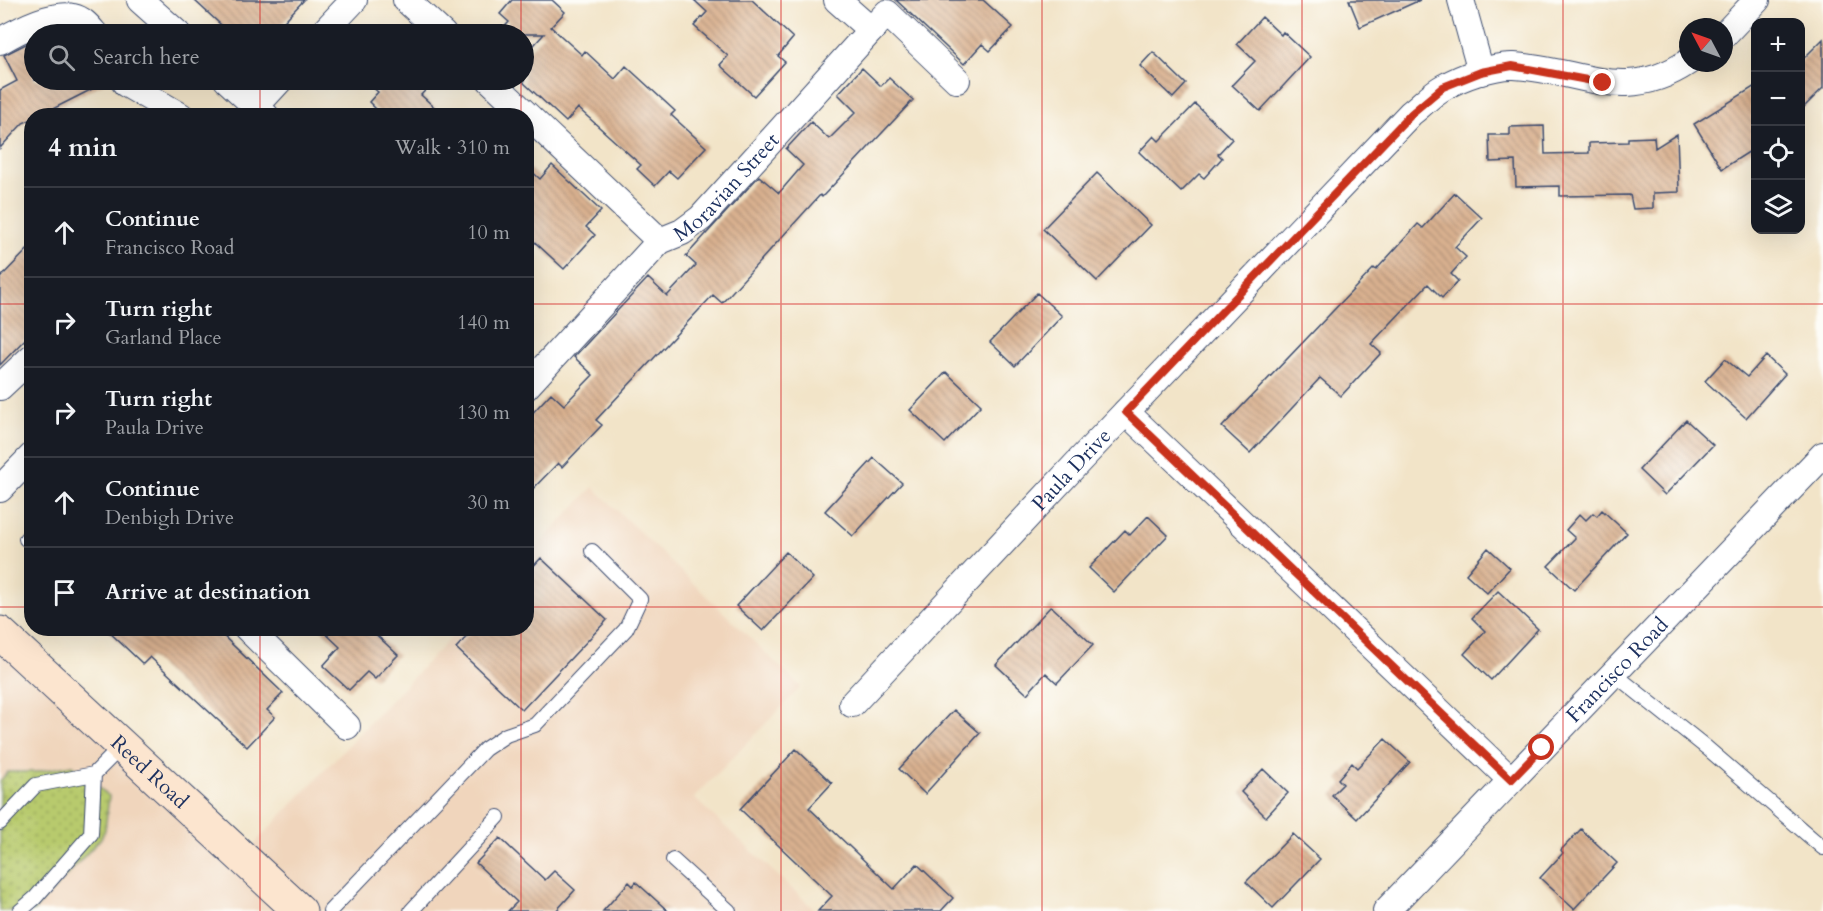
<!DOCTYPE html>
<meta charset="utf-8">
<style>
:root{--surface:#171b24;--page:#242831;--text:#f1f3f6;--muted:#9ea1a6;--line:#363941}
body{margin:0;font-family:Cardo,serif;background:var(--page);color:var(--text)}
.controls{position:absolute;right:18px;top:18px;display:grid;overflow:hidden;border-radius:12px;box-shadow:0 6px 24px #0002}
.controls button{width:54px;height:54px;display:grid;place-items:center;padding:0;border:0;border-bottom:2px solid var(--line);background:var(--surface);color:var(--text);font:30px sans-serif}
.compass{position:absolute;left:1679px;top:18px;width:54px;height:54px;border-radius:50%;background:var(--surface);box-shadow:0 6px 24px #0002;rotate:311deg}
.stop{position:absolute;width:18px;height:18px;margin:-14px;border:4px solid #c8321e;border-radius:50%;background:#fff}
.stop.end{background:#c8321e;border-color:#fff;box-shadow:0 2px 6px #0008}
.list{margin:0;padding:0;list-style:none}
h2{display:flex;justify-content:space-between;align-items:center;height:78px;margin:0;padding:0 24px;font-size:26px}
h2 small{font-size:20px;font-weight:400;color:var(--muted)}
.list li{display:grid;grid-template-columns:39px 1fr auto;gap:18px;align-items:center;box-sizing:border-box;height:90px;padding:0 24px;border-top:2px solid var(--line)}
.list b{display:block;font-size:22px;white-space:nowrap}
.list p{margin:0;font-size:20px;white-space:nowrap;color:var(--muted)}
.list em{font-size:20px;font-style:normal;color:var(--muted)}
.icon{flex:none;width:33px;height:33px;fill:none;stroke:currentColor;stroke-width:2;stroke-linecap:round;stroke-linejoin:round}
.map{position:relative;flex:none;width:1823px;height:911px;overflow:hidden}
.search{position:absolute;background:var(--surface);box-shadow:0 6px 24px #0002;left:24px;top:24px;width:510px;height:66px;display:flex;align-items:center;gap:15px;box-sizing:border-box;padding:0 21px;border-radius:33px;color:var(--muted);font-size:22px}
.panel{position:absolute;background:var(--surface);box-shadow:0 6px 24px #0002;left:24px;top:108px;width:510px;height:528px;border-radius:24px}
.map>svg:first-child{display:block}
.built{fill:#f0d5bc}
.park{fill:url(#park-dots);stroke:#6a7c66;stroke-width:1.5}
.building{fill:url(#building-back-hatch)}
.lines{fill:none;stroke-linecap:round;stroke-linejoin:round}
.service-casing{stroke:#3b4a6e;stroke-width:16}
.minor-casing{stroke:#3b4a6e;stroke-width:28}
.secondary-casing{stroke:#3b4a6e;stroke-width:35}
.service{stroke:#fff;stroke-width:14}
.minor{stroke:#fff;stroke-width:26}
.secondary{stroke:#fce5cf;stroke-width:33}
.route{stroke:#c8321e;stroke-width:8}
.grid{fill:none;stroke:#d62828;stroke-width:1.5;stroke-opacity:0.55}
.labels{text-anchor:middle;stroke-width:6;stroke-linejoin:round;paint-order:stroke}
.street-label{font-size:21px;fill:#1b2f5e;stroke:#fdfcf7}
</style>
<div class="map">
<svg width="1823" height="911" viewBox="0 0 1823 911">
<defs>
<pattern id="park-dots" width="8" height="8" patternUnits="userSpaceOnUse" patternTransform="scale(1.5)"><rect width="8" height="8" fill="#b8ca6d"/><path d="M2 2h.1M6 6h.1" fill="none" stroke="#95a45d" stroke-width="1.8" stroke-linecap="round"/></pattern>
<pattern id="building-back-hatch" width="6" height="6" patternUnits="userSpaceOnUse" patternTransform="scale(1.5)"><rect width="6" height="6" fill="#d9b18f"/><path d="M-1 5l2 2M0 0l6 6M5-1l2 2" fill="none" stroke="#af9078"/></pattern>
</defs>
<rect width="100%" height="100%" fill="#fdfcf7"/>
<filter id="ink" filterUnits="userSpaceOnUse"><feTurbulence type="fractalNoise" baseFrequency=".0167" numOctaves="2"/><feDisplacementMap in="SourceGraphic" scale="12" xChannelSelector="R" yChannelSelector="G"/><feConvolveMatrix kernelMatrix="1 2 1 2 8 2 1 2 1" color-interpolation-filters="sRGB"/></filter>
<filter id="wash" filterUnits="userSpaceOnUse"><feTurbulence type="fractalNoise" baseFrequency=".008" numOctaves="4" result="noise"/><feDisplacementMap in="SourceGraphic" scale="24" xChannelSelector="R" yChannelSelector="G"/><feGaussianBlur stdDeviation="1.35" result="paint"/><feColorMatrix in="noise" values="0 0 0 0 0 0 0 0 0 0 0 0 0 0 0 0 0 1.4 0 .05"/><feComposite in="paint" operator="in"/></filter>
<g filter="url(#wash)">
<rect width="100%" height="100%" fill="#f2e4c8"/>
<!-- built -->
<path class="built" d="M593,487L801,687L694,798L816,911H0V636L240,859L459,629L526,628L527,557Z"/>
<!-- park -->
<path class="park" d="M72,765L109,796L105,830L101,838L34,911H0V781L8,772H35Z"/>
<g id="blocks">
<!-- building -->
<path class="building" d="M194,0H304L272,34H231Z
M512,0H552L565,12L551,27L582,55L585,51L615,79L626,66L675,111L671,115L706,147L677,178L669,171L655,186L637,169L641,165L578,108L566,122L524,83V56L544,34H498L509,22L500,14Z
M694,0H752L793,38L778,56L785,62L754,96L720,65L728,56L694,26L707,12Z
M896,0H983L1013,27L990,51L982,44L964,64Z
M1349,0H1420L1360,27Z
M1262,17L1281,35L1283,32L1310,57L1260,111L1232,85L1255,61L1237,44Z
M1823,39V88L1800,111V62Z
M34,40V80L108,81L39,116H32V119L23,123L0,148V90L17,81L4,55Z
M1153,52L1186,84L1173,98L1140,66Z
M862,68L881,86L889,78L913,100L822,197L820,195L722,303L713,295L596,420L602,425L562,467L558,463L526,496V420L551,393L564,405L593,375L574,357L648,278L667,296L696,265L686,256L759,176L779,193L803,165L786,149L811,122L829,139L856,112L838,94Z
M364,80H435L421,95L444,116H383L369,102L378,92Z
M1755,86V148L1722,169L1694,124Z
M1195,104L1232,139L1218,154L1222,158L1204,178L1199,174L1181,192L1139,152L1154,136L1159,141Z
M1544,126L1545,154L1589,153V143L1628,142V138L1654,137L1655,148L1677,134L1679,192L1653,193V208L1633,209L1630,195L1560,196V186L1516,187L1515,161L1490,162L1489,135H1510V127Z
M552,165L601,211L586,227L595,235L564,269L526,234V166L540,179Z
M1097,173L1151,225L1097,281L1043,229Z
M1455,193L1482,218L1455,247L1466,257L1451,274L1458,281L1442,298L1428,284L1371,344L1381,353L1341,396L1320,378L1250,453L1222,427L1374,268L1376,270L1418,224L1423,228Z
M32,245V332L0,365V278Z
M1037,293L1062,316L1015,366L990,342Z
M1766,356L1785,374L1746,418L1705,381L1725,359L1747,377Z
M946,372L981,405L945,443L910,410Z
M1686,420L1713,445L1665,495L1639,470Z
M874,458L902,483L853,536L825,511Z
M1602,510L1627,533L1574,590L1548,566L1575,538L1566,530L1580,514L1586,520L1593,513L1597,516Z
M1148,516L1168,535L1114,592L1089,568L1125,530L1130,535Z
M1488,548L1510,568L1487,593L1466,574Z
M786,552L813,578L763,631L736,606Z
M541,558L607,620L522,710L456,648L475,628H526V574Z
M1498,591L1538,629L1491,680L1464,654L1485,631L1472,618Z
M1051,606L1093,645L1057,683L1046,673L1027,694L996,665Z
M105,628H215L283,693L267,710L275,717L247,747L150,657L143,664Z
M320,628H369L398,655L375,679L367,672L349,690L323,666L340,647Z
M954,710L980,733L925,794L899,769Z
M1385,739L1410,762L1357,819L1332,795L1343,784L1338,779L1352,763L1357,768Z
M796,749L832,783L809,808L894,889L917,864L953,898L941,911H818L832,896L740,809Z
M1263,769L1288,793L1266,817L1241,792Z
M1581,829L1617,863L1574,909L1540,878L1563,853L1561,850Z
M1293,834L1320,859L1273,908L1246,882Z
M500,838L545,880L554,871L575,890L556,911H508L517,902L476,863Z
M629,882L633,886L636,882L668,911H603Z"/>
</g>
</g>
<g filter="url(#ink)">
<use href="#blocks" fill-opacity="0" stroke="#3b4a6e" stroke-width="1.5"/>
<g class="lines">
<defs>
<path id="service" d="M26,539L32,532
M1613,673L1707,748L1823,848
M94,774L122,746
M0,823L36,785L94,774L91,834L35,898L20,911
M673,860L729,911
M330,911L485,749L506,735L535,725L626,629L640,599L592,551
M411,911L498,817"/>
<g id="minor">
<path d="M140,0L178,34"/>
<path d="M406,0L443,34"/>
<path d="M837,0L871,30L887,13L957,80"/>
<path d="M1461,0L1481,72"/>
<path d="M322,34L354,0"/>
<path d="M1724,35L1757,0"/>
<path d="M0,41C17,31 53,12 73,17C83,19 89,27 95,34"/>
<path d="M123,80L126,84L181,116"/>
<path d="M227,80L266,116"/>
<path d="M490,80L660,241"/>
<path d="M256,106L280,80"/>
<path d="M0,387L32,357"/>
<path id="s1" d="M526,387L660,241L682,232L701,218L871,30"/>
<path d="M1126,412L1511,780"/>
<path d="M0,489L32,456"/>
<path d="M247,628L347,726"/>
<path id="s2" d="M852,704L1081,459L1411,113C1422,105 1432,93 1444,87C1461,77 1494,65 1514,66C1579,69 1624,105 1688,62"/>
<path id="s3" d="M1386,911L1823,455"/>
</g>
<g id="secondary">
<path id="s4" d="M0,633L300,911"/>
</g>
</defs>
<!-- service casing -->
<use href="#service" class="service-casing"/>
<!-- minor casing -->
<use href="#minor" class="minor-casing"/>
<!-- secondary casing -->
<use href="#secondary" class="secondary-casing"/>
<!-- service -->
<use href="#service" class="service"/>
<!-- minor -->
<use href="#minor" class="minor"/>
<!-- secondary -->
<use href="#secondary" class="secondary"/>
</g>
</g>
<g class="lines" filter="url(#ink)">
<!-- route -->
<path class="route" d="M1542,748L1511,780L1126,412L1412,113L1443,87L1481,72L1512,66L1603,83"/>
</g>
<!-- grid -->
<path class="grid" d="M260,0V34M521,0V34M781,0V911M1042,0V911M1302,0V911M1563,0V911M260,80V116M521,80V116M0,304H32M526,304H1823M0,607H32M526,607H1823M260,628V911M521,628V911"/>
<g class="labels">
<!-- street labels -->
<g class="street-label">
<text dy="7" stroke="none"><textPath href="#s1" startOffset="285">Moravian Street</textPath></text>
<text dy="7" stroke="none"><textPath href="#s2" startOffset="321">Paula Drive</textPath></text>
<text dy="7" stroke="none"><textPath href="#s3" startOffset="334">Francisco Road</textPath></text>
<text dy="7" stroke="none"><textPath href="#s4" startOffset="204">Reed Road</textPath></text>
</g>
</g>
</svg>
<div class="controls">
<button>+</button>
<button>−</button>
<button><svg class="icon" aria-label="locate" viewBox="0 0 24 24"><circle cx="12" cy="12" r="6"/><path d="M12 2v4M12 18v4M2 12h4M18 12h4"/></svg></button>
<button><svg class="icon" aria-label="layers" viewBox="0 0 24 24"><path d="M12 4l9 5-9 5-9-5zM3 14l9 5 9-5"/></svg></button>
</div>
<svg class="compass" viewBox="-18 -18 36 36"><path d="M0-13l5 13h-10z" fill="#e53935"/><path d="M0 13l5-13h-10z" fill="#9ea1a6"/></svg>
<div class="stop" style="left:1542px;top:748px"></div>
<div class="stop end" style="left:1603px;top:83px"></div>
<div class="search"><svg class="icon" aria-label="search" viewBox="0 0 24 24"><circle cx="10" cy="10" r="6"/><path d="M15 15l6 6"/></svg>Search here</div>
<section class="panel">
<h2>4 min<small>Walk · 310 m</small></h2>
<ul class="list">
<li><svg class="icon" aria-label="ahead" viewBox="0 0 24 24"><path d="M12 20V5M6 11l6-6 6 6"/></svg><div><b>Continue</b><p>Francisco Road</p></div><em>10 m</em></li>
<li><svg class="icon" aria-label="right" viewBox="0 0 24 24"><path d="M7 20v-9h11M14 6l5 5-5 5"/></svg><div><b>Turn right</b><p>Garland Place</p></div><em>140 m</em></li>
<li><svg class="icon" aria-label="right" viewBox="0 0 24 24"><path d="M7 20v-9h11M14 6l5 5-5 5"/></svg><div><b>Turn right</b><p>Paula Drive</p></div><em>130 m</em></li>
<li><svg class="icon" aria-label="ahead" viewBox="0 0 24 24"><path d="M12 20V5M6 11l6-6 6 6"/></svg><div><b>Continue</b><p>Denbigh Drive</p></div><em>30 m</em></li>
<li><svg class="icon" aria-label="arrive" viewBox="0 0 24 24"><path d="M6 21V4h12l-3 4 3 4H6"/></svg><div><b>Arrive at destination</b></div></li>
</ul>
</section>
</div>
